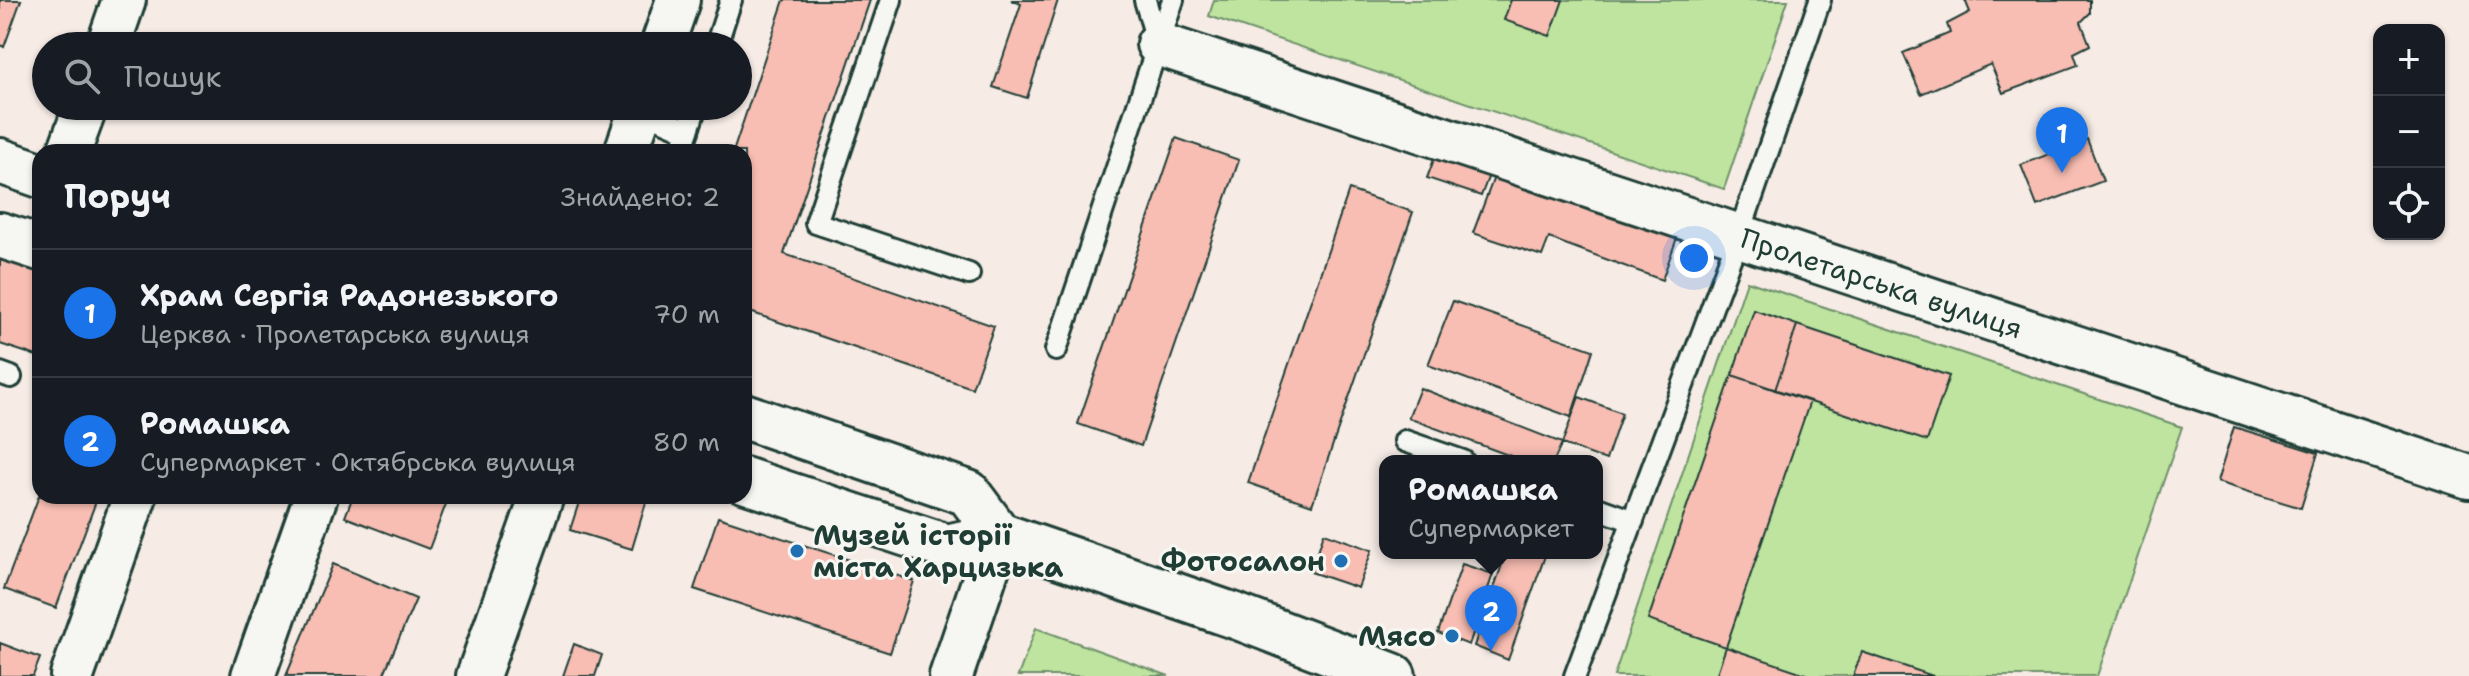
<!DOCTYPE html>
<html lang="uk">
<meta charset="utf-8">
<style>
:root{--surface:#171b24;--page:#20242c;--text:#f1f3f6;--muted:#9ea1a6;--line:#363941;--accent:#1a73e8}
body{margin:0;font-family:"Shantell Sans",sans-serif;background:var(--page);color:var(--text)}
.controls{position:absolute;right:24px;top:24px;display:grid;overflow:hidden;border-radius:16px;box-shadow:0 2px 6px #0004}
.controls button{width:72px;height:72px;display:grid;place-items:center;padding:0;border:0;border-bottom:2px solid var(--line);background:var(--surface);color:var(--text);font:40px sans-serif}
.you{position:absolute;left:1694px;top:258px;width:28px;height:28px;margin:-20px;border:6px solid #fff;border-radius:50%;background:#1a73e8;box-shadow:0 0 0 12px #1a73e833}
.badge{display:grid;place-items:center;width:52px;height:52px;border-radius:50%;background:var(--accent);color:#fff;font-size:26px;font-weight:700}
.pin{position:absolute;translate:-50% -66px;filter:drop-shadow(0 2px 4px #0008)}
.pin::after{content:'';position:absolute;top:42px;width:28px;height:24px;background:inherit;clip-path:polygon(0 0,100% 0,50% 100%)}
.popup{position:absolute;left:1379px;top:455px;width:224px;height:104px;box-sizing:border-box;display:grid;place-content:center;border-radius:16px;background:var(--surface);filter:drop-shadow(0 2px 6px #0005);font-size:26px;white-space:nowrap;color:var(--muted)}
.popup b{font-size:30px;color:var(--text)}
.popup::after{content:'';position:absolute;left:50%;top:100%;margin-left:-16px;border:16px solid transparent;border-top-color:var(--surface)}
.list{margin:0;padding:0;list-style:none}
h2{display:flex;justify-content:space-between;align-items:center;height:104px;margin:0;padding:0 32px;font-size:34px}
h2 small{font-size:26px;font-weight:400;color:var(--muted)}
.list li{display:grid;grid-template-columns:52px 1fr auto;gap:24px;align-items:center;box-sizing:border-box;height:128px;padding:0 32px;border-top:2px solid var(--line)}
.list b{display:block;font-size:30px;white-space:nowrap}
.list p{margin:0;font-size:26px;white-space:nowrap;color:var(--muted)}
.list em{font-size:26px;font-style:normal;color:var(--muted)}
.icon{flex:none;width:44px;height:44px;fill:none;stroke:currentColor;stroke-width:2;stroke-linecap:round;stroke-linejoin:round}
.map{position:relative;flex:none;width:2469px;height:676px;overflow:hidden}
.search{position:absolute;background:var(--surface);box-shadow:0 2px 6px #0004;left:32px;top:32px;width:720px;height:88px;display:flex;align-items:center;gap:20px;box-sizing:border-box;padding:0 28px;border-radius:44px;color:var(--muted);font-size:30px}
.panel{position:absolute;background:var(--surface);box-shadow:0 2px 6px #0004;left:32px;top:144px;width:720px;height:360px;border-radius:24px}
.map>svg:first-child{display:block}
.green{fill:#bee49f;stroke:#6e906a;stroke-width:2}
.building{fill:#f8bdb3;stroke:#1f3d34;stroke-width:2}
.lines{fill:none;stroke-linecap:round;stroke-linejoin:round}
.service-casing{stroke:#1f3d34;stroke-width:26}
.minor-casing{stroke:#1f3d34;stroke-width:48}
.secondary-casing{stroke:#1f3d34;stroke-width:50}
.service{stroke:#f6f6f2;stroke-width:20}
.minor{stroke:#f6f6f2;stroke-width:42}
.secondary{stroke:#f6f6f2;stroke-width:44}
.poi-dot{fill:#1f6fb2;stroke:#f6f6f2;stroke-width:3}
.labels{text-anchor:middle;stroke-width:6;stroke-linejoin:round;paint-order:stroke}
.street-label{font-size:28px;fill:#1f3d34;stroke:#f6f6f2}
.poi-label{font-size:28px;font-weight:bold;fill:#1f3d34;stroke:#f6f6f2;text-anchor:end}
</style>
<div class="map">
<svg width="2469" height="676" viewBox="0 0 2469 676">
<rect width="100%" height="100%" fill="#f6ebe5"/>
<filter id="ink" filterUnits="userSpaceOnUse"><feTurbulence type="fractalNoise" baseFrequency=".0125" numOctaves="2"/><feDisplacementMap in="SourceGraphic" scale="16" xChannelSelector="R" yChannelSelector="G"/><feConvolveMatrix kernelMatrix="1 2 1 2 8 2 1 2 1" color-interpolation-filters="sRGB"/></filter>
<g filter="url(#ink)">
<!-- green -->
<path class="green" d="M1214,0H1788L1724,189L1209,16Z
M1747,281L2182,427L2097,676H1614Z
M1036,628L1169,676H1018Z"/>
<!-- building -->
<path class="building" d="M0,0H21L4,47L0,45Z
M784,0H870L784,254L994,326L972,388L744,310V152H733Z
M1011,0H1058L1027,98L993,87L1021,4Z
M1511,0H1563L1550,36L1504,20Z
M1965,0H2090V13L2081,22L2090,45L2074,53L2078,65L2003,93L1991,64L1921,94L1903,53L1950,33L1947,24L1970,12Z
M1176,138L1239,160L1141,446L1078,424Z
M2087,139L2103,181L2037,206L2021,165Z
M1438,149L1492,167L1481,196L1427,178Z
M1497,169L1679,232L1662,280L1549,238L1542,256L1473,233Z
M1349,190L1413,212L1312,505L1248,483Z
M0,259L40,272V357L0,344Z
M1453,301L1593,350L1571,417L1428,365Z
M1754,310L1797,325L1775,390L1732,375Z
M1797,325L1949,376L1927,441L1775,390Z
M1732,375L1810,401L1726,647L1648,620Z
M1420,388L1562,443L1554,461H1524L1408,418Z
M1579,397L1622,413L1606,460L1562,444Z
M2234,427L2318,453L2301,508L2217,482Z
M40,493V496H98L56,608L4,589Z
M353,496H449L429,549L345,517Z
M581,496H648L632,549L570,530Z
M718,517L914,581L890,653L694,589Z
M1324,533L1372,550L1358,588L1311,572Z
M1506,553H1546L1508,660L1474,646Z
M333,564L416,599L383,676H286Z
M1462,564L1493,574L1469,645L1438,633Z
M0,643L40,658L33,676H0Z
M574,644L602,655L595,676H563Z
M1726,647L1812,676H1716Z
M1862,652L1933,676H1853Z"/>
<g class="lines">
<defs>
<path id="service" d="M891,0L816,223L969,274
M1145,0L1158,44
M716,46L731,0
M640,110L688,131
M681,152L696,106
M1056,350L1173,0
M0,373L11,377
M1405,441L1463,461
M1597,508L1633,521
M1575,676L1739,235L1820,0"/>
<g id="minor">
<path id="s1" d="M1158,44L2469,477"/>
<path d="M108,46L124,0"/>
<path d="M662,46L678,0"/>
<path d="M69,152L86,106"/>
<path d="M626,152L642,106"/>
<path d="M72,676L135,496"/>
<path d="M253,676L316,496"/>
<path d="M478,676L542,496"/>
<path d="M951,676L999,535"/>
</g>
<path id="secondary" d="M0,161L40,175
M0,235L40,248
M744,416L968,493L999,535
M744,480L947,547L999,535L1238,617L1393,676"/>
</defs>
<!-- service casing -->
<use href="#service" class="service-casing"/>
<!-- minor casing -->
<use href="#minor" class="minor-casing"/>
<!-- secondary casing -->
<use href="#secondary" class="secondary-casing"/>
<!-- service -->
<use href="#service" class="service"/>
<!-- minor -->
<use href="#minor" class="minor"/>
<!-- secondary -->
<use href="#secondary" class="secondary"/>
</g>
</g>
<!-- markers -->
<g class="poi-dot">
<circle cx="797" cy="551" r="8"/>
<circle cx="1341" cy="561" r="8"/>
<circle cx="1452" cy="636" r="8"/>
</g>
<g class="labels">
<!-- street labels -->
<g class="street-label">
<text dy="10" stroke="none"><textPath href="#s1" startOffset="762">Пролетарська вулиця</textPath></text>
</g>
<!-- poi labels -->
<g class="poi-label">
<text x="813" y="545" text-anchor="start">Музей історії<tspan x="813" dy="32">міста Харцизька</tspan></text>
<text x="1325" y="571">Фотосалон</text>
<text x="1436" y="646">Мясо</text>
</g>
</g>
</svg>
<div class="controls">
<button>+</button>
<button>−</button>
<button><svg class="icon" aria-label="locate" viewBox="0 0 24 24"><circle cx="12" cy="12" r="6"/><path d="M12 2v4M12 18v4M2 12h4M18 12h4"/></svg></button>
</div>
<div class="you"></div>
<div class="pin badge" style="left:2062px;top:173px">1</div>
<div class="pin badge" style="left:1491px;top:651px">2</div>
<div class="popup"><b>Ромашка</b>Супермаркет</div>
<div class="search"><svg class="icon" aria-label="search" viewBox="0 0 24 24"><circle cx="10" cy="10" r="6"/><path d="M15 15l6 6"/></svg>Пошук</div>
<section class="panel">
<h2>Поруч<small>Знайдено: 2</small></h2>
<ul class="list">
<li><span class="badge">1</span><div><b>Храм Сергія Радонезького</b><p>Церква · Пролетарська вулиця</p></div><em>70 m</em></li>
<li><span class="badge">2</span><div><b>Ромашка</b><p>Супермаркет · Октябрська вулиця</p></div><em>80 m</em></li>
</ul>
</section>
</div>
